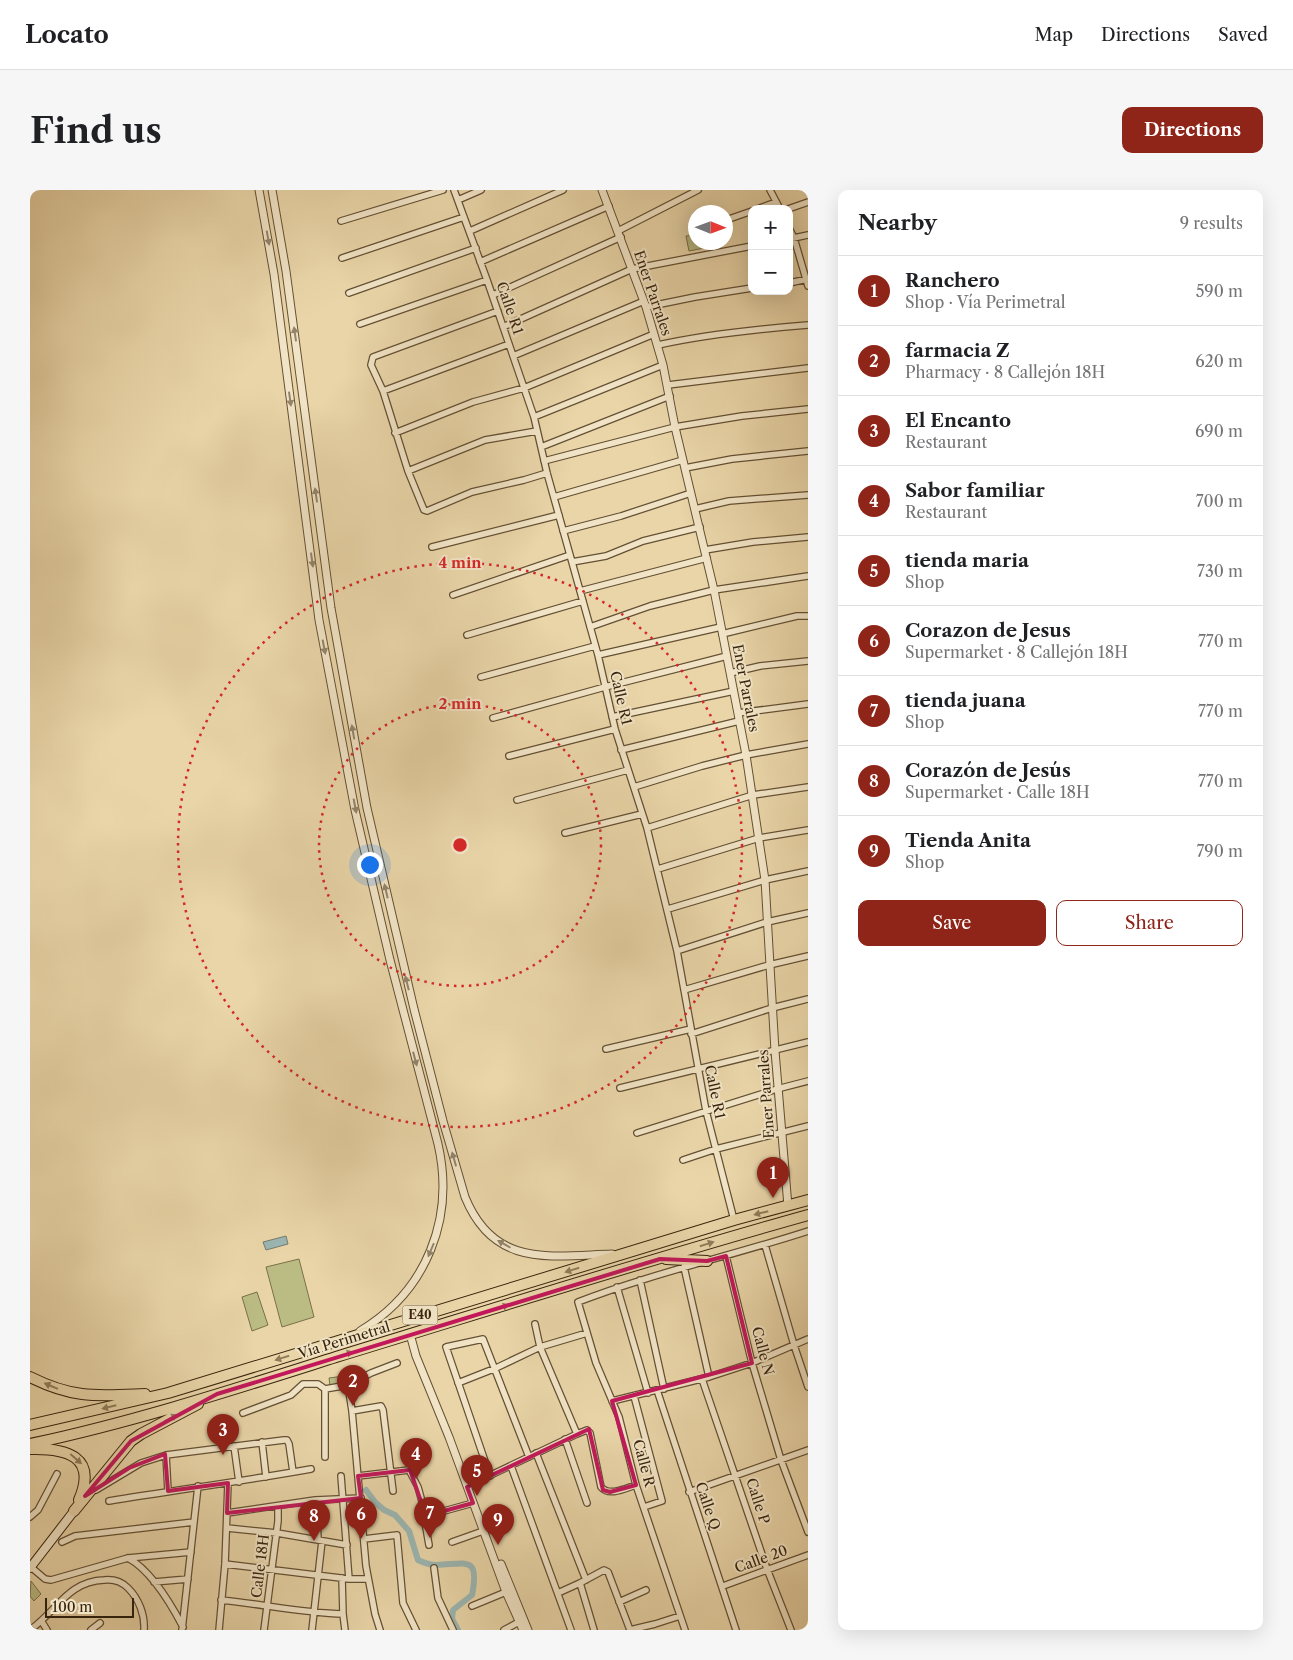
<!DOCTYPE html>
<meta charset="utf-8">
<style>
:root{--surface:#fff;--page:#f6f6f6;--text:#202124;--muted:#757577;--line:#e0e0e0;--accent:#8f2418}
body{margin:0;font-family:"Libre Caslon Text",serif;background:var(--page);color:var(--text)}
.controls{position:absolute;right:15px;top:15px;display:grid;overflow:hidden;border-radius:10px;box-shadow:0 5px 20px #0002}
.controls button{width:45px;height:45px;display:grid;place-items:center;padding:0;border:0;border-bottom:1px solid var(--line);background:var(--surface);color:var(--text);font:25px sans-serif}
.compass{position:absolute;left:658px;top:15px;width:45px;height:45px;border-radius:50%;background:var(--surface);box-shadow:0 5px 20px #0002;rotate:91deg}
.scale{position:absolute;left:15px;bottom:12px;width:89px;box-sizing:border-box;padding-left:5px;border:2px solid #38240d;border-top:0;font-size:14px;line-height:18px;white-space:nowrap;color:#38240d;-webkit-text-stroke:4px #f1e4c6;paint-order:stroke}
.you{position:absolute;left:339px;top:674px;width:18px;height:18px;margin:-12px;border:4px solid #fff;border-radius:50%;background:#1a73e8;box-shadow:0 0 0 8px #1a73e833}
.badge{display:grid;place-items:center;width:32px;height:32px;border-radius:50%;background:var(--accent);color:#fff;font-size:16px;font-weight:700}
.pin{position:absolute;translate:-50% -41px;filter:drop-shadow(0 1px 2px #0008)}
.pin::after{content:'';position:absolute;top:26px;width:18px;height:15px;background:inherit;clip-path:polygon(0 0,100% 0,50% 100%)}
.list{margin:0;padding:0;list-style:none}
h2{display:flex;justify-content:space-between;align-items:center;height:65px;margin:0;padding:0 20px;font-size:21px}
h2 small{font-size:16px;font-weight:400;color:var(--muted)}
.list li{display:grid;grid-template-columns:32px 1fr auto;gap:15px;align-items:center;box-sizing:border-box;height:70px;padding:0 20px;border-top:1px solid var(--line)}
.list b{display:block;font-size:19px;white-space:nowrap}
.list p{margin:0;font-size:16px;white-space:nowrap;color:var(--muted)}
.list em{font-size:16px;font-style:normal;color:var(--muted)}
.actions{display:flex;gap:10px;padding:15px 20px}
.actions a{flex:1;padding:11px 0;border:1px solid var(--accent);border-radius:10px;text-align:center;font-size:18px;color:var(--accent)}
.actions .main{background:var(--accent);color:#fff}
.map{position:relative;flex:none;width:778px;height:1440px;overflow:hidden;border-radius:10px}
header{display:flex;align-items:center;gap:30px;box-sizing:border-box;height:70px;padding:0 25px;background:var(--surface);border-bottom:1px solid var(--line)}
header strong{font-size:24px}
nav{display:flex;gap:28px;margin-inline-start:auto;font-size:18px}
.intro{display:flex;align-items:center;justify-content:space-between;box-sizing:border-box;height:120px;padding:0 30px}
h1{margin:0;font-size:35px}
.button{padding:12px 22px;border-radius:10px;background:var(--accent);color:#fff;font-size:18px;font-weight:700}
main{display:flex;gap:30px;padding:0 30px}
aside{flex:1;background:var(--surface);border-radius:10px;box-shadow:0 5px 20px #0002}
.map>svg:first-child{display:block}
.green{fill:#bbbc84;stroke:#7a7048}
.water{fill:#9bb6b2;stroke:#737c70}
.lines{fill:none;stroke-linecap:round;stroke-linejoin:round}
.canal{stroke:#9bb6b2;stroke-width:6}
.minor-casing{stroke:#645034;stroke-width:8}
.tertiary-casing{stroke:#645034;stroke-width:9}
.secondary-casing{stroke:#38240d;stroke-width:10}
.trunk-casing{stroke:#38240d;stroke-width:12}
.minor{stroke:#f1e4c6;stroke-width:5.5}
.tertiary{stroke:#f1e4c6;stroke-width:7}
.secondary{stroke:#f1e4c6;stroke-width:8}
.trunk{stroke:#e9d5a8;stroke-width:10}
.oneway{fill:#94846a}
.oneway2{fill:#907c5a}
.marked{fill:none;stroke:#c2185b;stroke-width:4;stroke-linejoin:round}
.ring{fill:none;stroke:#d62828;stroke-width:2.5;stroke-dasharray:2.5 5}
.labels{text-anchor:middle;stroke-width:4;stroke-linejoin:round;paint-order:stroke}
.shield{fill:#f1e4c6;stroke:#705e44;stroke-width:1}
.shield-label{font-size:12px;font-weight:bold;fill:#38240d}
.street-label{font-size:14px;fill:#38240d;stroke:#f1e4c6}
.centre{fill:#d62828;stroke:#f1e4c6;stroke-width:2.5}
.ring-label{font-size:15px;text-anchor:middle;font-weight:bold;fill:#d62828;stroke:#f1e4c6;stroke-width:4;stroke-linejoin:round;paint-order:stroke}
</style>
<header>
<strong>Locato</strong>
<nav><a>Map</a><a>Directions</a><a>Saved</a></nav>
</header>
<div class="intro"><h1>Find us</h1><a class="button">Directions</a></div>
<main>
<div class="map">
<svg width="778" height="1440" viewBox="0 0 778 1440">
<rect width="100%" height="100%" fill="#e9d5a8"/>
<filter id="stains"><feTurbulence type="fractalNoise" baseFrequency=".004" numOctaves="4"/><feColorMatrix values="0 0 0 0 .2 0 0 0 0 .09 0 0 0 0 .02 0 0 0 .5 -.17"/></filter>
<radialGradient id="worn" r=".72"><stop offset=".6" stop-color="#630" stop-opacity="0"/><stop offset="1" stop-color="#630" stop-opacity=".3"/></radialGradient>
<!-- green -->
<path class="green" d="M665,45L666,52L685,53V56L659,61L656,46Z
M269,1069L284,1127L252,1137L236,1077Z
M227,1102L238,1135L222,1141L212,1107Z
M314,1186L316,1194L300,1196L299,1188Z
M1,1391L11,1404L4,1411L0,1406Z"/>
<!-- water -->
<path class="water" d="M256,1046L258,1054L236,1060L233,1052Z"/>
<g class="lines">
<!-- canal -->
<path class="canal" d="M336,1300L345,1312L354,1320L365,1325L379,1341L388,1370C394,1373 400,1375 407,1375C436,1374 450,1365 442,1405L423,1420L422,1429L428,1440"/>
<defs>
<path id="minor" d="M424,0L457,90L504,227L517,283L568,465L585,539L617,638L647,761L676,921L704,1030
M740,0L750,19
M428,10L451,0
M727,19L746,12
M758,19L778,12
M696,30L722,21
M311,31L413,0
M759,38L764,48L778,96
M440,41L533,0
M588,41L668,0
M759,49L778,45
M312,68L434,27
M450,72L579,16
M759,93L778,89
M319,103L446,58
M463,105L591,47
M616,117L665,107L722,98
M468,121L343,167L341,175L353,201L378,281L394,320L397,321L442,302L494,290L517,283
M330,134L457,90
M473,137L602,79L722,56
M628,155C677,144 727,139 778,135
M483,166L614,111
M638,195L778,178
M353,201L479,154
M504,227L633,175
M365,243L443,212L494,198L624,144
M511,257L640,206
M514,271L645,237L712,226L778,219
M655,278L702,269L778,261
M378,281L455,250L507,241
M524,307L653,270
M665,319L699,311L778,305
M533,341L591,326L661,303
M402,357L529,325
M675,360L723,352L778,347
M542,372L576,366L613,351L670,337
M550,401L677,368
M423,405L540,365
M560,437L620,416L684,400L778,386
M692,444L767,426H778
M437,445L553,411
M568,465L691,437
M700,483L730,476L778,471
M451,487L565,456
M708,523L778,514
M582,527L704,501
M463,528L575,497L697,466
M591,560L709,531
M479,566L585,539
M604,597L672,576L716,565L778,554
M487,610L598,580
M617,638L723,605L778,597
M535,643L612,624
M628,679L729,648L778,640
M638,719L735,690L778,681
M647,761L737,732L778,723
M654,800L739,775L778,766
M661,844L742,818L778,809
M576,859L661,839
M590,898L778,852
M607,943L747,899L778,891
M653,970L686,959L778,936
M735,1055L764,1155L778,1197
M696,1066L722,1173L751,1270L778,1342
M654,1077L679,1187
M610,1090L634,1199
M587,1097L618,1203
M505,1134L510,1157L547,1244
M672,1189L737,1379L761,1440
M428,1193L466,1178L510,1157L557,1143
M318,1195L322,1221L336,1376L345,1424L350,1440
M627,1200L706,1440
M604,1206L632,1311L614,1317
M582,1211L679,1187L722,1173L778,1149
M322,1221L351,1216L353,1220L363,1301
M213,1223L261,1205L273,1194H288L295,1199
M535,1249L557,1313
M232,1252L236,1287
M204,1256L209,1292
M506,1263L556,1390
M136,1265L138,1301
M295,1267V1199L318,1195L341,1183L367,1173
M481,1276L541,1440
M311,1286L319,1389
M328,1286L379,1280L388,1297L396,1326L443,1313
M460,1286L416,1157L453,1149L499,1267
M440,1295L547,1244L557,1240L560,1243L571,1297C579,1307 596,1298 606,1295
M66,1300L111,1273L136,1265L254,1250H257L259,1254L263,1282
M659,1302L778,1260
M79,1311C146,1300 214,1291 281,1279
M197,1323L285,1310L331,1308
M287,1323L288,1350
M396,1326L395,1332L399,1355
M0,1327L8,1320L27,1284
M197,1338L247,1343L317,1355
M334,1349L367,1345L373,1413L386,1440
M32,1352L45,1346L164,1332
M422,1352L453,1341
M98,1368C122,1381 141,1414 153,1437
M195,1374L319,1389H338
M1,1377L15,1389L21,1390L98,1368L161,1362
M404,1378L408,1408L423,1440
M312,1388L313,1424L315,1440
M124,1392L158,1389
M693,1396L778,1365
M528,1403L550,1393
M191,1410C232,1414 272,1423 313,1424
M589,1412L616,1400
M442,1416L476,1402
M12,1432L17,1440
M0,1440C26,1422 38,1391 74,1390C83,1389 91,1391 98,1398C109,1409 115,1425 114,1440
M61,1440L70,1433
M152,1440L168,1296
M189,1440L195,1374L198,1293
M234,1440L248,1331V1316
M282,1440L292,1351
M474,1440L489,1432
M564,1440L550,1393L574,1380L578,1382L600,1440L625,1434L650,1426
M655,1440L606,1295L589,1227L566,1173L548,1112C623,1083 701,1066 778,1041"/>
<path id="tertiary" d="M229,0L244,84L289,430L325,620L360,770L408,954C425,1028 397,1101 330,1141
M242,0L256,81L301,418L337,618L384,819L413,931L435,1007C464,1078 519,1066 582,1064
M572,0L616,117L633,175L645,237L684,400L716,565L735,690L745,861L758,1016
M380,1144L386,1166L419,1247L476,1402L493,1440
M471,1374L498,1440"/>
<path id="secondary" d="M0,1378L44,1321"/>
<path id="trunk" d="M636,1069L677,1071
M0,1187C44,1209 67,1206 115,1204
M0,1235L138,1203L704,1030L778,1010
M0,1254C104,1232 205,1199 306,1167C463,1119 620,1069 778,1025
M0,1259C36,1258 68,1266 49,1310
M44,1321L101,1251L111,1244L168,1214"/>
</defs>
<!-- minor casing -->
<use href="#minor" class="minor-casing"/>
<!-- tertiary casing -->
<use href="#tertiary" class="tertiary-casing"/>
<!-- secondary casing -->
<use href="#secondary" class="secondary-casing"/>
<!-- trunk casing -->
<use href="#trunk" class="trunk-casing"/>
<!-- minor -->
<use href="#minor" class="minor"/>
<!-- tertiary -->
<use href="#tertiary" class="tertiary"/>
<!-- secondary -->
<use href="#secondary" class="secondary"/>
<!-- trunk -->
<use href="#trunk" class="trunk"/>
</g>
<!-- one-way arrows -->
<defs><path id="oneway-solid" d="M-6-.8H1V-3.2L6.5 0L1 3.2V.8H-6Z" transform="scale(1.25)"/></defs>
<g class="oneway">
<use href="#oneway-solid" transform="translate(238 48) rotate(80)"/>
<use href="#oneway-solid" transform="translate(265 144) rotate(-98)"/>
<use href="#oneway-solid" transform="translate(260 209) rotate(82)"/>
<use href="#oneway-solid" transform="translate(286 305) rotate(-98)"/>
<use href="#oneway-solid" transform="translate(282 370) rotate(82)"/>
<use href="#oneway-solid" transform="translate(294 457) rotate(79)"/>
<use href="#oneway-solid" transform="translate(323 542) rotate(-100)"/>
<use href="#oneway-solid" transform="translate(325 616) rotate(79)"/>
<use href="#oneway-solid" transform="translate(356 701) rotate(-103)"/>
<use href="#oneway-solid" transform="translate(377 793) rotate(-104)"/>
<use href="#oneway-solid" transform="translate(385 869) rotate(75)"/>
<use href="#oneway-solid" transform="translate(424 969) rotate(-106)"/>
<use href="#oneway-solid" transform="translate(474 1054) rotate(-150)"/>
<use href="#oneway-solid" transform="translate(401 1060) rotate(113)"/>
</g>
<g class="oneway2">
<use href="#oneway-solid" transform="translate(731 1023) rotate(166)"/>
<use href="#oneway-solid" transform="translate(677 1054) rotate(-17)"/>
<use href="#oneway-solid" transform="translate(542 1080) rotate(163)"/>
<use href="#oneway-solid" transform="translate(472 1117) rotate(-17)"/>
<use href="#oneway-solid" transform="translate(316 1164) rotate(-17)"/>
<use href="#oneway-solid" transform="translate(252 1168) rotate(163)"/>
<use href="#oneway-solid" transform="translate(21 1196) rotate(-157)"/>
<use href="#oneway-solid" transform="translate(79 1217) rotate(166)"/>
<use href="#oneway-solid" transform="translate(141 1228) rotate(-27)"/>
<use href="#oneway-solid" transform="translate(46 1269) rotate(41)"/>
</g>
<!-- marked area -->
<path class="marked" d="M696,1066L722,1173L582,1211L606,1295L580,1302L573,1300L559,1239L437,1297L443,1313L396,1326L380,1280L328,1286L331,1308L197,1323L198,1293L138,1301L135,1264L99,1278L55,1306L101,1251L187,1204L630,1069L677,1071Z"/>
<!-- distance rings -->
<g class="ring">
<circle cx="430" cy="655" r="141"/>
<circle cx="430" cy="655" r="282"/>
</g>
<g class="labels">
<!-- shield labels -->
<rect class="shield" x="372.5" y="1115.5" width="35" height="19" rx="4"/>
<g class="shield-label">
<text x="390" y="1129">E40</text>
</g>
<!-- street labels -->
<g class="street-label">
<text transform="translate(623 103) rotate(71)" y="5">Ener Parrales</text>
<text transform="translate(480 118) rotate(71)" y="5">Calle R1</text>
<text transform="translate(716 498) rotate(79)" y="5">Ener Parrales</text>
<text transform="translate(591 508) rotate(77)" y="5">Calle R1</text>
<text transform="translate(685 902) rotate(78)" y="5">Calle R1</text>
<text transform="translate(736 904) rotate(-94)" y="5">Ener Parrales</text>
<text transform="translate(314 1150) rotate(-17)" y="5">Vía Perimetral</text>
<text transform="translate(733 1161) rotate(75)" y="5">Calle N</text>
<text transform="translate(614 1273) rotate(75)" y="5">Calle R</text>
<text transform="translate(728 1311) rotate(72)" y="5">Calle P</text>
<text transform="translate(678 1316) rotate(71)" y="5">Calle Q</text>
<text transform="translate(731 1369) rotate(-20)" y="5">Calle 20</text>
<text transform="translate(230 1376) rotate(-83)" y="5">Calle 18H</text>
</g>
</g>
<circle cx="430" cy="655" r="8" class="centre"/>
<g class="ring-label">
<text x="430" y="378">4 min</text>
<text x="430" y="519">2 min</text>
</g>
<rect width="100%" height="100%" filter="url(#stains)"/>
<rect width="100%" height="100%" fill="url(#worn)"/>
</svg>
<div class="controls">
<button>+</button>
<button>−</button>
</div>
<svg class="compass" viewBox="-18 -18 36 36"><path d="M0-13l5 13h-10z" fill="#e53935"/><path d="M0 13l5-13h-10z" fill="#757577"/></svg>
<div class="scale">100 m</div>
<div class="you"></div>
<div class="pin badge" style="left:743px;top:1008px">1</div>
<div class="pin badge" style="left:323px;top:1216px">2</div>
<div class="pin badge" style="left:193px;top:1265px">3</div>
<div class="pin badge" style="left:386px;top:1289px">4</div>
<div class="pin badge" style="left:447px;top:1306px">5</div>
<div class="pin badge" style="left:331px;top:1349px">6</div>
<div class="pin badge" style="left:400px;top:1348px">7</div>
<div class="pin badge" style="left:284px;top:1351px">8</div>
<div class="pin badge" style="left:468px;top:1355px">9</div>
</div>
<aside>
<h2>Nearby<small>9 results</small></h2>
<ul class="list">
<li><span class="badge">1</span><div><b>Ranchero</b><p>Shop · Vía Perimetral</p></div><em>590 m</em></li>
<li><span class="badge">2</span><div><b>farmacia Z</b><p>Pharmacy · 8 Callejón 18H</p></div><em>620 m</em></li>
<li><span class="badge">3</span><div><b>El Encanto</b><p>Restaurant</p></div><em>690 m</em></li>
<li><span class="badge">4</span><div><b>Sabor familiar</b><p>Restaurant</p></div><em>700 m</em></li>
<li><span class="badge">5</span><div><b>tienda maria</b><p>Shop</p></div><em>730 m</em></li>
<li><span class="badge">6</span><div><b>Corazon de Jesus</b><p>Supermarket · 8 Callejón 18H</p></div><em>770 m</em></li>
<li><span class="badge">7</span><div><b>tienda juana</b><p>Shop</p></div><em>770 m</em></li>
<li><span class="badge">8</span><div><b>Corazón de Jesús</b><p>Supermarket · Calle 18H</p></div><em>770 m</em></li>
<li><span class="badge">9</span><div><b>Tienda Anita</b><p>Shop</p></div><em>790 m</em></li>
</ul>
<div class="actions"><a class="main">Save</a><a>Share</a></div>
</aside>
</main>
